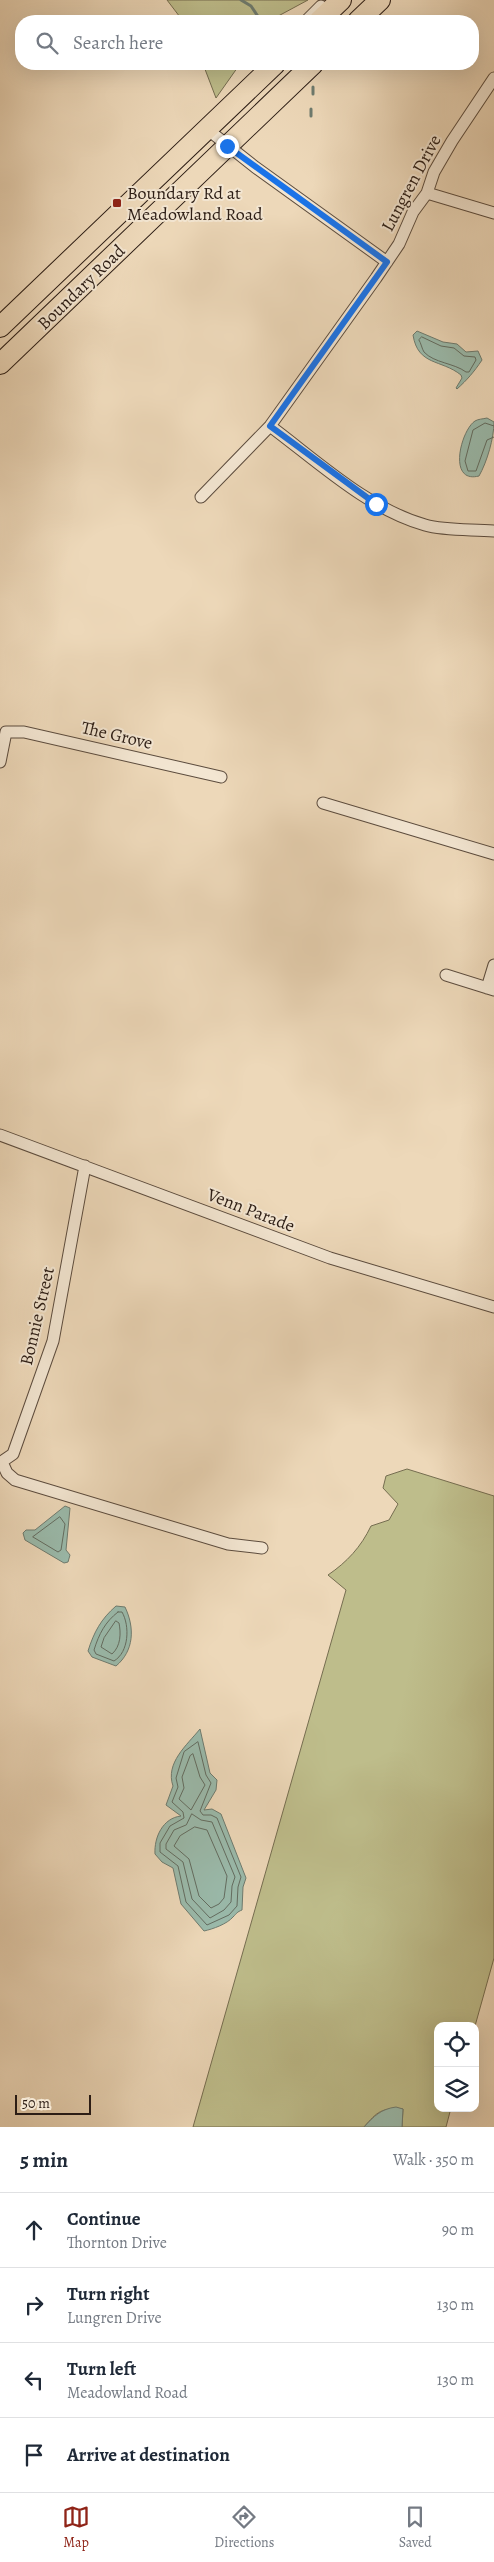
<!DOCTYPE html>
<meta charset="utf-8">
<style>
:root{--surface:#fff;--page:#f2f2f3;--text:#1f2937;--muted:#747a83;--line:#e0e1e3;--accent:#8f2418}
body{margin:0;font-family:Alegreya,serif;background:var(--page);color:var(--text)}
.controls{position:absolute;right:15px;bottom:15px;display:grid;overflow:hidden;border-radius:10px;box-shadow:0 5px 20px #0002}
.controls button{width:45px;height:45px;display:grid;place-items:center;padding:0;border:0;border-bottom:1px solid var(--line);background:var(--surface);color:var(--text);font:25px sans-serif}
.scale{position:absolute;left:15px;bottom:12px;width:76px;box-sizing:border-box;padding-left:5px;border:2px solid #2c1d15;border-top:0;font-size:14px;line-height:18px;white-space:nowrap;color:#2c1d15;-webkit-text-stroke:4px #f3e6d2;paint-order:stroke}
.stop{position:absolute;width:15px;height:15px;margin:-11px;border:4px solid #1a73e8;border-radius:50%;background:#fff}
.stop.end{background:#1a73e8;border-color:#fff;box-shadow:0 1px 5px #0008}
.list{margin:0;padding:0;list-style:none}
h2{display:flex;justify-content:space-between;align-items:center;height:65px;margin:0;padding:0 20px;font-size:21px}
h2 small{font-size:16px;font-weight:400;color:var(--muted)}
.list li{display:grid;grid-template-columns:32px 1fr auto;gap:15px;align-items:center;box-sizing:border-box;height:75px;padding:0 20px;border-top:1px solid var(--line)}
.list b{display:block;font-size:19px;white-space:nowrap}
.list p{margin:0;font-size:16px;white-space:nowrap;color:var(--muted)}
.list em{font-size:16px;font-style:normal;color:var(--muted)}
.icon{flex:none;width:28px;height:28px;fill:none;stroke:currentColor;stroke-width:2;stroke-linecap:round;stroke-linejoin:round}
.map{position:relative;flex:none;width:494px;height:2127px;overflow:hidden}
.search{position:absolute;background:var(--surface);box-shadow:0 5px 20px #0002;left:15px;right:15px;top:15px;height:55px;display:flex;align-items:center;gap:12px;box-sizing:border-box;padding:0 18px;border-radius:20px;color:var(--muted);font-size:19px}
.sheet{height:365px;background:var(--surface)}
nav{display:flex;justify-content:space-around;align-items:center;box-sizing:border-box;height:70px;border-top:1px solid var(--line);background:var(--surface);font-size:14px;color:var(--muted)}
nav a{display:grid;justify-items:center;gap:2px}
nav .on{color:var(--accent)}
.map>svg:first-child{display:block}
.green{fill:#bebd8b;stroke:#756d50}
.water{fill:#9abaab;stroke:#6e7b6f}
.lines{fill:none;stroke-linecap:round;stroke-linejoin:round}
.shore{stroke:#636c60;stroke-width:1}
.stream{stroke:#6e7b6f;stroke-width:3}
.street-casing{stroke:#5c4c3e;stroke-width:13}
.highway-casing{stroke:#2c1d15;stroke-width:22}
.street{stroke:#f3e6d2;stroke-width:11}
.highway{stroke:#edd8b9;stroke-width:20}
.route{stroke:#1a73e8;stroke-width:6}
.poi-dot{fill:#8f2418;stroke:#f3e6d2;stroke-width:2}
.labels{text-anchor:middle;stroke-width:4;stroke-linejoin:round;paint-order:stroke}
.street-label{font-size:18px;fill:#2c1d15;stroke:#f3e6d2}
.poi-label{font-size:18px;fill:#2c1d15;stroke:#f3e6d2;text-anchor:start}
</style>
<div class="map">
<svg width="494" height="2127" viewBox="0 0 494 2127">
<rect width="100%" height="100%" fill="#edd8b9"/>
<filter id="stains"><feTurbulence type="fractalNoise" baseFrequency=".004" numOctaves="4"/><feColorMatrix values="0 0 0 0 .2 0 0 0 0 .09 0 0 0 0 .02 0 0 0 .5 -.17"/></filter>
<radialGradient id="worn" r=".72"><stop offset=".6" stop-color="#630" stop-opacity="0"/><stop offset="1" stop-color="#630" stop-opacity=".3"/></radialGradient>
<!-- green -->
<path class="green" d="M167,0H308L269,21H183Z
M203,64H240L216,98Z
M407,1469L494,1496V1958L475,2026H438V2108H451L446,2127H402L403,2109C381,2108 378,2111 364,2127H193L346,1590L328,1575C347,1562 361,1547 371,1526L389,1520L398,1504L383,1488L386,1476Z"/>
<!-- water -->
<path class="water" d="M417,331L443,342L457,344L466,352L478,351L482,360C474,372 467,380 457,389L456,388L462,378L461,375C441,359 418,366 413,335Z
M487,418L494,422C494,438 487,462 479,476C447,484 461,430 475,421C478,419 483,419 487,418Z
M65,1506L70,1508L66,1550L70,1555L68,1562L64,1563L25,1540L23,1533L26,1530H35Z
M116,1606L125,1607C135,1628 134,1651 116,1666L92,1657L88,1651C94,1632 101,1619 116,1606Z
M200,1729L210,1773L217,1780L216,1790L204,1810L212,1809L221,1814L246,1878L243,1887L242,1910C237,1912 237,1913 233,1917C227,1924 213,1929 204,1931L181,1904L173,1868L162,1862L155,1854C154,1837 163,1818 181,1816L166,1805L173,1786C165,1763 187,1745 200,1729Z
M396,2107L403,2109L402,2127H364C374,2116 381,2109 396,2107Z"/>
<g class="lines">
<!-- shore -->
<path class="shore" d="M422,337L441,346L454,348L464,356L475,357L476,360L469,372H466C454,363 434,363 424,352C422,349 421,343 419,340Z
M494,426L485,423L473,430L465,461L468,471H476L487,440L494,437
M60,1517L65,1524L61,1550L58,1552L33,1537Z
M118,1612H122C130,1626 129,1652 114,1661L96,1654L94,1650C99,1634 105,1622 118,1612Z
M116,1621L119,1623C121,1633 121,1646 112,1654L101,1647L104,1638Z
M198,1742L206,1775L211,1783L200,1811L203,1815H211L217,1818L241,1877L238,1887L237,1906L229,1915L207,1925L186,1902L178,1866L160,1852V1843L170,1826L184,1818L183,1812L172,1802L178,1787L176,1778L184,1752Z
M193,1754L200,1777L205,1785L191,1810L179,1799L184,1788L182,1777L190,1756Z
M192,1814L201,1820L212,1822L235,1877L232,1886L231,1902L224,1910L210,1918L192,1899L183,1862L166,1849V1844L174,1830L186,1825Z
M195,1827L207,1830L227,1876L224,1898L219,1904L211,1908L199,1896L189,1859L174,1846L180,1836Z"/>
<!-- stream -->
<path class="stream" d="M241,0L251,6L261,21
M313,94V87
M311,109V116"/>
<defs>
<path id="street" d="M306,21L321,6
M207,129L255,167L387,262
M427,193L494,213
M270,426C317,461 368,509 425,525C446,531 472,529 494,531
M201,497L270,426L376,278L399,244L413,212L427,193L434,172L452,141L494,78
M0,762L6,732H24L221,777
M323,803L494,854
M446,975L494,990
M487,988L494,965
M0,1135L330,1258L494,1307
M2,1462L7,1473L15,1480L228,1544L262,1548
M0,1463L13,1454L53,1341L85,1166"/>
<path id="highway" d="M319,21L341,0
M358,21L380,0
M0,327L275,64
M0,364L313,64"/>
</defs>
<!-- street casing -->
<use href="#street" class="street-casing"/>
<!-- highway casing -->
<use href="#highway" class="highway-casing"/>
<!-- street -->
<use href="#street" class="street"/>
<!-- highway -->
<use href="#highway" class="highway"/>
</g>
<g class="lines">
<!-- route -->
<path class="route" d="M227,146L387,262L270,426L376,504"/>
</g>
<!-- markers -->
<rect class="poi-dot" x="112" y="198" width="10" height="10" rx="2.5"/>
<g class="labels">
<!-- street labels -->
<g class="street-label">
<text transform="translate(411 183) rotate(-62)" y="6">Lungren Drive</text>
<text transform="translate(81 287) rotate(-44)" y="6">Boundary Road</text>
<text transform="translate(117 735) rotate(13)" y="6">The Grove</text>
<text transform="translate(251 1210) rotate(21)" y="6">Venn Parade</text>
<text transform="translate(37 1316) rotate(-77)" y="6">Bonnie Street</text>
</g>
<!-- poi labels -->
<g class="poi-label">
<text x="127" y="199">Boundary Rd at<tspan x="127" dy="21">Meadowland Road</tspan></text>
</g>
</g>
<rect width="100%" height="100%" filter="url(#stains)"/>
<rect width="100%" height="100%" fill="url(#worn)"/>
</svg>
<div class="controls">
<button><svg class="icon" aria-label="locate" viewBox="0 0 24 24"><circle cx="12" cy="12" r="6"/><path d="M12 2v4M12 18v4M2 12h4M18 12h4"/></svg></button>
<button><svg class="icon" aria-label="layers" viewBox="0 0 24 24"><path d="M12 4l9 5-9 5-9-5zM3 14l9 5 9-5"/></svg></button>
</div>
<div class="scale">50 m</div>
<div class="stop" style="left:376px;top:504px"></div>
<div class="stop end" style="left:227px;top:146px"></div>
<div class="search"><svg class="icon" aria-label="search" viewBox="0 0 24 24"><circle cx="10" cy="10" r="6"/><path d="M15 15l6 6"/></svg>Search here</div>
</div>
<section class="sheet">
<h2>5 min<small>Walk · 350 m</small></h2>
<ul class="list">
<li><svg class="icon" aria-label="ahead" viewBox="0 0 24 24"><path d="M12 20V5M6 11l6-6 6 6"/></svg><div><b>Continue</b><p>Thornton Drive</p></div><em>90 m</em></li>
<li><svg class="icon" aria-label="right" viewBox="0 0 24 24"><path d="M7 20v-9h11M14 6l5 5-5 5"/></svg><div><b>Turn right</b><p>Lungren Drive</p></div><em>130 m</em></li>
<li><svg class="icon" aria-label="left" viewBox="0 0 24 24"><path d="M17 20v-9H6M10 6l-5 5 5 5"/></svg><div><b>Turn left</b><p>Meadowland Road</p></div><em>130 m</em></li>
<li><svg class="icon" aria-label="arrive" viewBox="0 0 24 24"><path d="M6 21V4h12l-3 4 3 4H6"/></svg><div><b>Arrive at destination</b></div></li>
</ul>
</section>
<nav>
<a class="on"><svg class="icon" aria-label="map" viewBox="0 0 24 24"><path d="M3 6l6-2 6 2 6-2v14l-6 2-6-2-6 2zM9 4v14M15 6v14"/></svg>Map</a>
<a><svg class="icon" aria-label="directions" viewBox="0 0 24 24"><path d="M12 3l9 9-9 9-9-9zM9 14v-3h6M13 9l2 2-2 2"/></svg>Directions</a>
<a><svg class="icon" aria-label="saved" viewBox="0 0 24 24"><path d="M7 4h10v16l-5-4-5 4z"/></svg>Saved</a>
</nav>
